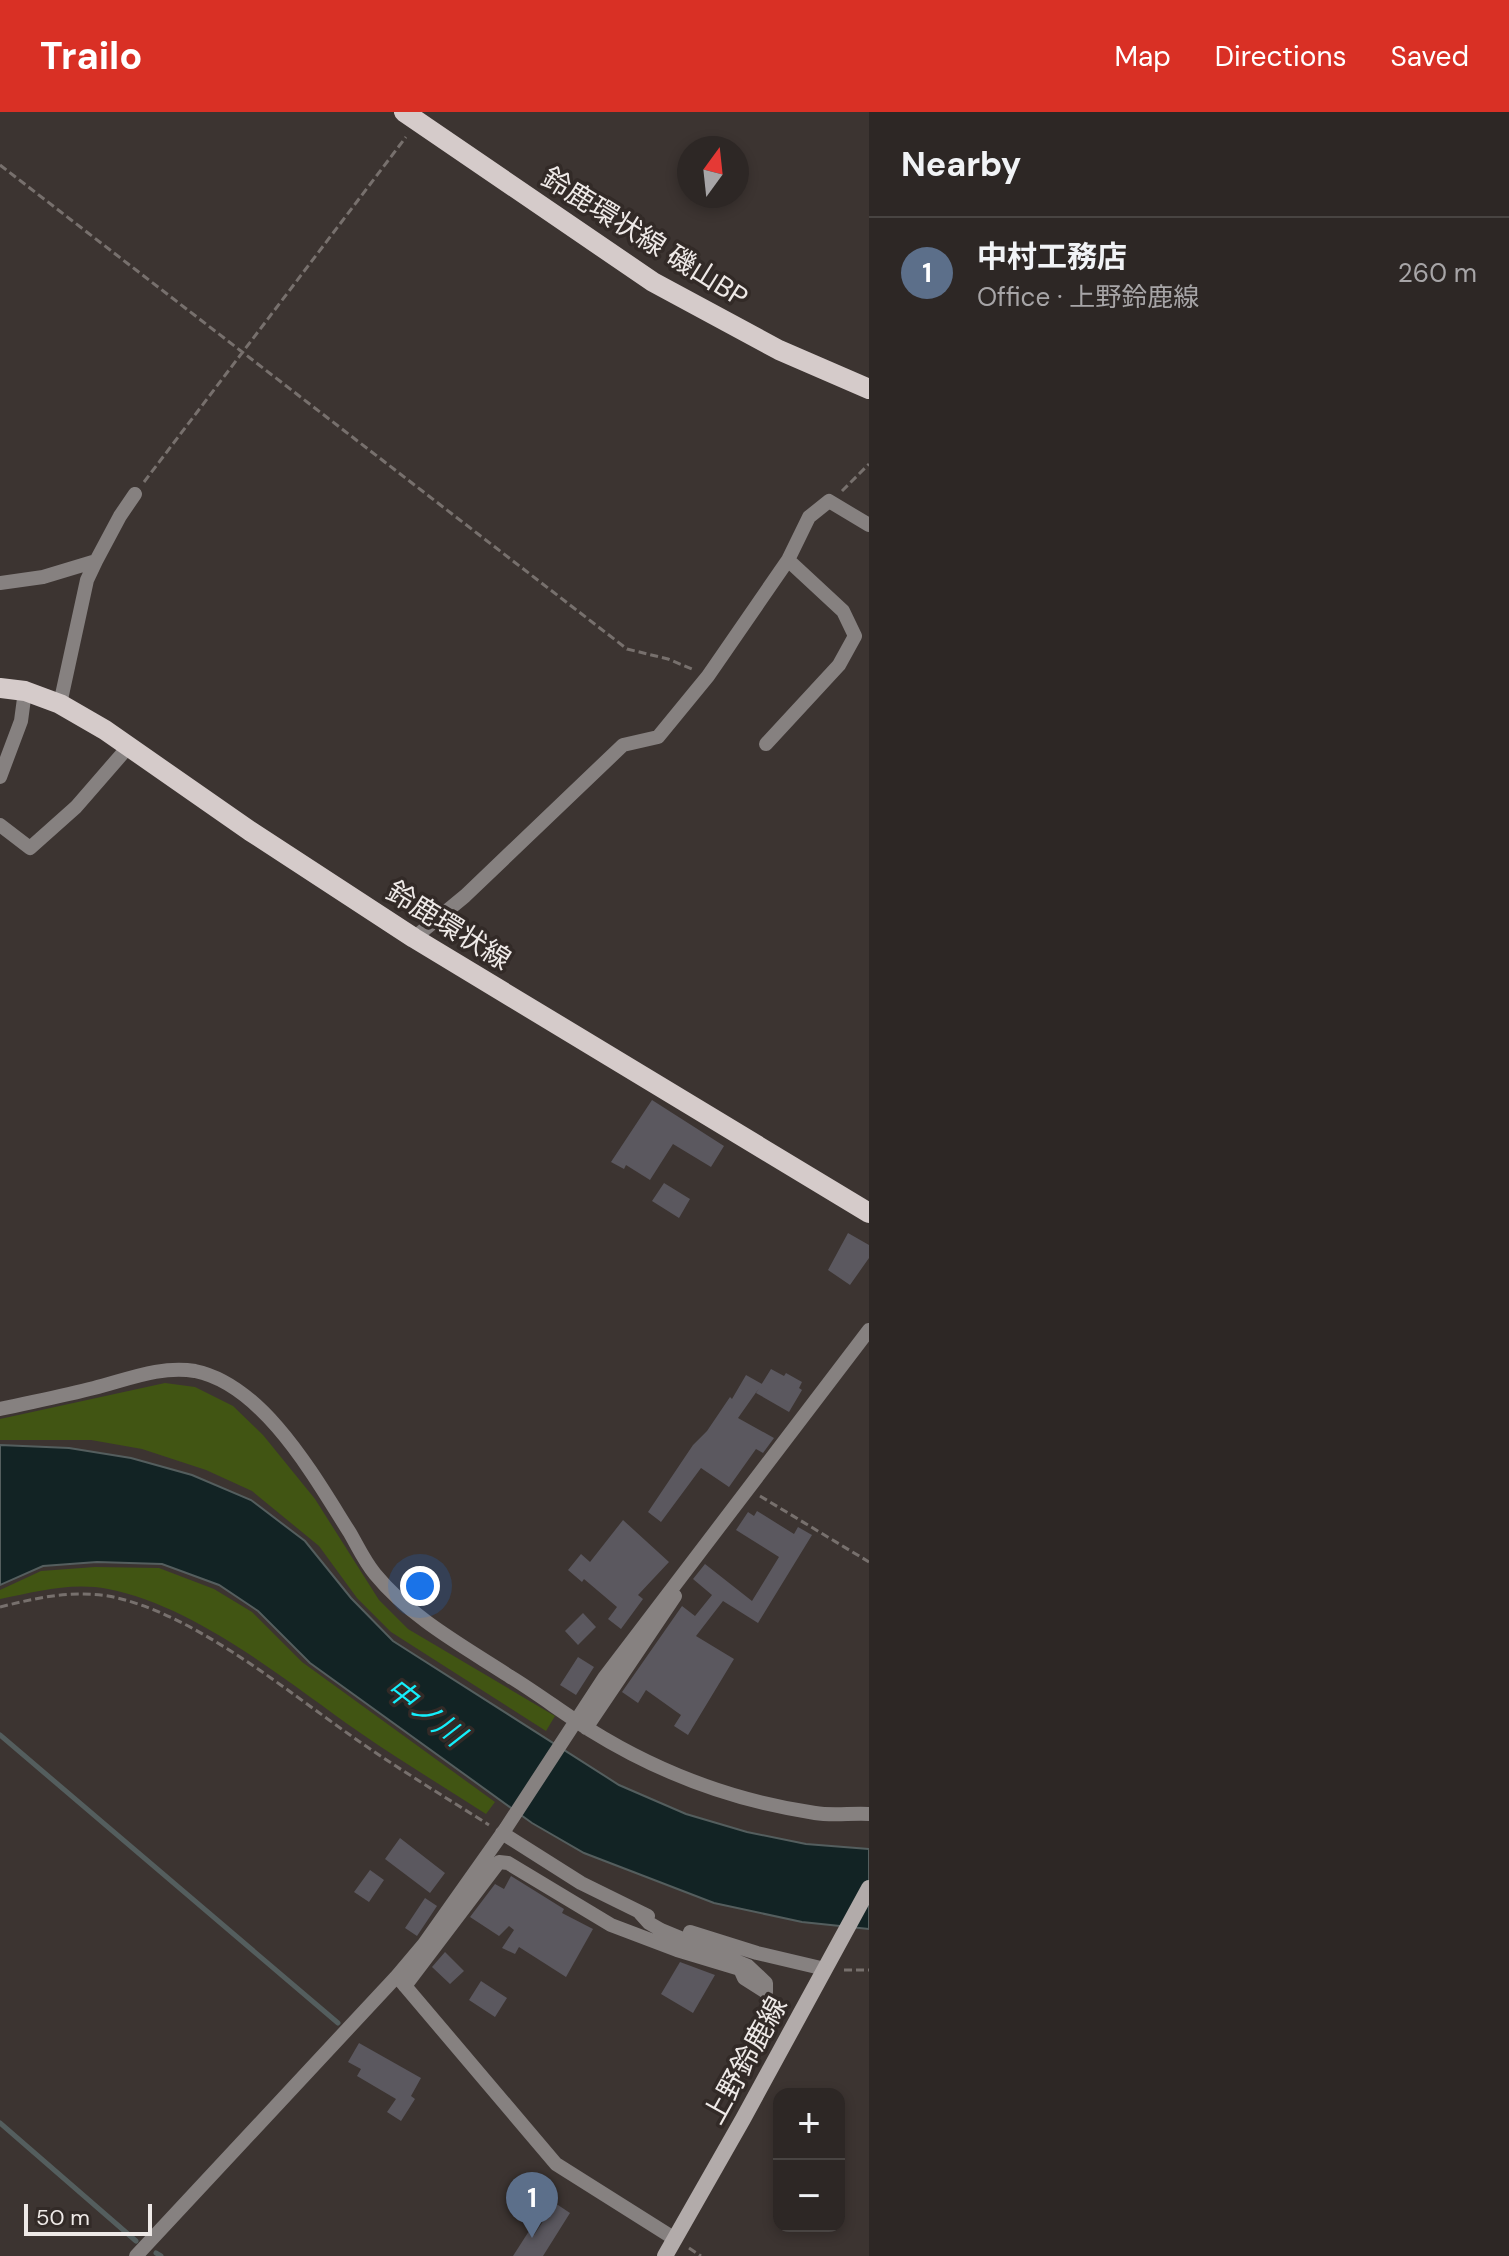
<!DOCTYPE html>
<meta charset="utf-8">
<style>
:root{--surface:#2d2725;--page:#393332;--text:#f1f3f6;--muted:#a7a5a7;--line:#484442;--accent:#d93025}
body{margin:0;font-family:"DM Sans","Noto Sans JP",sans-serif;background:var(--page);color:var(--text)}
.controls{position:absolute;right:24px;bottom:24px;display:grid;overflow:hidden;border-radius:16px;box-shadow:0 4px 12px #0003}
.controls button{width:72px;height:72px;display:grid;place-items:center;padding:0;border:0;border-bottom:2px solid var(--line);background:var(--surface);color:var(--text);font:40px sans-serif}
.compass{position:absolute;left:677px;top:24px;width:72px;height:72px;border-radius:50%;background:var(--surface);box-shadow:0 4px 12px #0003;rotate:15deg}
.scale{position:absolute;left:24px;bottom:20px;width:128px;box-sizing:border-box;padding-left:8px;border:4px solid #eee9e7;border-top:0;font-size:22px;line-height:28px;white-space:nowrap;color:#eee9e7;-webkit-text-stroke:6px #322a27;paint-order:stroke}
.you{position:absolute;left:420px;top:1474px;width:28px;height:28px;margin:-20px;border:6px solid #fff;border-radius:50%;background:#1a73e8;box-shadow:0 0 0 12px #1a73e833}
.badge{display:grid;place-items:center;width:52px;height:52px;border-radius:50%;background:var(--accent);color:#fff;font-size:26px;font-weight:700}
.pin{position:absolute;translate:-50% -66px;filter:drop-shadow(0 2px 4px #0008)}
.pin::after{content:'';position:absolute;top:42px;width:28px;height:24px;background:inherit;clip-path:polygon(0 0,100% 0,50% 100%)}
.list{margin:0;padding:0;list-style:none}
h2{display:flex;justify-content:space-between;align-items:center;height:104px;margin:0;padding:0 32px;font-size:34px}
h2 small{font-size:26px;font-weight:400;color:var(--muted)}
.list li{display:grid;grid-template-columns:52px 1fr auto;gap:24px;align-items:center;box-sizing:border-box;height:112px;padding:0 32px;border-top:2px solid var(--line)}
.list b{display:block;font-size:30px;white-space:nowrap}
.list p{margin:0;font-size:26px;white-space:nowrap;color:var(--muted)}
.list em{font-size:26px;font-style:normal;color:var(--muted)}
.map{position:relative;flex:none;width:869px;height:2144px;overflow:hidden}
header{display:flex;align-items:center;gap:48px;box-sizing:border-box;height:112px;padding:0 40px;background:var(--accent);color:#fff}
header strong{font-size:38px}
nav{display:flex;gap:44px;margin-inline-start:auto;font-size:28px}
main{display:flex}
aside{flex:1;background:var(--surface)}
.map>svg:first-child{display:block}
.green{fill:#415513}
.water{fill:#122324;stroke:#545e5e;stroke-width:2}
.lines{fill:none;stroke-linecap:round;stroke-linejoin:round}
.stream{stroke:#545e5e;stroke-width:5}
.building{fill:#5b585f}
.path{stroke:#77706d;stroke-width:3;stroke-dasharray:8 4;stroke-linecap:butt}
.minor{stroke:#868180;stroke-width:14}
.secondary{stroke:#b2abaa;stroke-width:16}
.primary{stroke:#d5cbca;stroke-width:20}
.labels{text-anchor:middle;stroke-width:7;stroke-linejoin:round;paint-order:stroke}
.street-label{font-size:28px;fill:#eee9e7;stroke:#322a27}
.water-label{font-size:30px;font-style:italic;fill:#14eefa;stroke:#322a27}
</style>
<header>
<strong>Trailo</strong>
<nav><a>Map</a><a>Directions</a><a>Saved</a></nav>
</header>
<main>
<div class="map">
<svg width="869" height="2144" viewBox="0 0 869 2144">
<rect width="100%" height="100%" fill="#3c3431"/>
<!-- green -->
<path class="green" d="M165,1271L195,1275L233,1294L263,1323L315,1387L379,1488L408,1517L555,1604L546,1619L391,1520L357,1486L319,1434L252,1379L206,1358L142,1337L91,1328H0V1307Z
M95,1455L159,1456L214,1477L252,1500L302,1550L495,1690L486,1702C444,1675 401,1649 359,1620C286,1569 196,1494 108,1477C70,1470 37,1480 0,1487V1478L41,1459Z"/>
<!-- water -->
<path class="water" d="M0,1333L69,1336L131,1346L192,1363L251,1388L305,1429L351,1486L393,1529L619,1673L686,1702L747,1720L806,1732L869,1737V1817L802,1810L714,1791L584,1741L532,1711L310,1551L258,1499L219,1473L162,1452L97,1450L43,1454L0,1473Z"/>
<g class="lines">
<!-- stream -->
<path class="stream" d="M0,1623L338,1911
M0,2011L136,2129
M156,2141L161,2144"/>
</g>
<!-- building -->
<path class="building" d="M652,988L724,1034L711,1055L673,1032L650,1068L626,1053L624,1057L611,1050Z
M664,1071L690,1087L679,1106L652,1089Z
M848,1121L869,1133V1146L850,1173L828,1158Z
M771,1257L784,1264L786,1261L802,1270L799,1276L802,1278L789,1300L756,1281Z
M746,1263L762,1272L738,1306L774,1326L763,1341L756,1337L729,1375L701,1356L661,1410L648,1400L693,1333L707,1319L730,1285L732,1287Z
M757,1399L794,1422L798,1415L812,1423L758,1511L723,1489L696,1524L734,1547L688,1623L674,1614L681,1603L646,1578L638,1591L622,1580L682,1494L695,1504L712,1483L693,1467L705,1452L752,1489L779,1445L736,1418L748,1400L754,1404Z
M623,1408L669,1450L638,1483L643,1487L621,1517L608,1507L617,1495L584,1467L582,1470L568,1458L581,1442L590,1450Z
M583,1501L596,1515L578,1533L565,1519Z
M578,1545L594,1555L576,1583L560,1573Z
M400,1726L445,1761L430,1781L385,1747Z
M370,1758L384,1768L369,1790L354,1780Z
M511,1764L564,1797L562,1801L593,1817L566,1865L519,1835L515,1842L502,1836L514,1818L509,1814L499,1824L470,1805L495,1772L504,1777Z
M425,1786L437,1794L417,1824L405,1816Z
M445,1840L464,1859L450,1872L432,1855Z
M680,1850L715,1863L693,1901L661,1882Z
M481,1869L507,1886L495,1905L469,1888Z
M359,1931L421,1966L411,1984L415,1987L401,2009L387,2000L396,1987L357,1964L361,1957L348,1950Z
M555,2091L570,2101L543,2144H513L529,2119L534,2123Z"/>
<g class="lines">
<!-- path -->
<path class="path" d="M0,53L627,537L668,547L692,557
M144,370L406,25
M842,379L869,352
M760,1384L869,1450
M0,1495C36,1486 71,1478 108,1484C190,1499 283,1576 350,1623C395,1655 442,1683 489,1713
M844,1858H869
M689,2136L701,2144"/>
<!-- minor -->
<path class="minor" d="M0,471L43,465L96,449L120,404L135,382
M60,592L87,468L96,449
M766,632L839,553L855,524L843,499L788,448
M0,665L21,609L25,579
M0,713L30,736L76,695L129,634
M414,826L465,784L623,633L658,625L708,564L788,448L809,405L829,389L869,413
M0,1297C31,1290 63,1284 94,1276C126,1268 161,1253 195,1259C264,1273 315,1366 350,1421C358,1435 365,1450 375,1462C411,1506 463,1534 509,1564C537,1581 563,1601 590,1618C659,1661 734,1689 815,1701C832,1704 851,1701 869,1702
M586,1616L675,1484
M502,1721L581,1771L648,1804
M690,1820L757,1841L825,1857
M400,1868L556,2052L675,2127
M405,1874L499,1750L508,1751L611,1813L677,1838L740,1857L744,1866L766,1880V1871L748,1854L661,1818L649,1811L640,1801
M136,2144L397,1864L424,1832L506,1716L604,1566L869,1218"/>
<!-- secondary -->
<path class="secondary" d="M665,2144L743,2007L869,1776"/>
<!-- primary -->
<path class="primary" d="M404,0L653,170L779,238L869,277
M0,576L25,579L60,592L105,618L250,719L414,826L869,1101"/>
</g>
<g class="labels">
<!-- street labels -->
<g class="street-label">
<text transform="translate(645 125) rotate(32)" y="10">鈴鹿環状線 磯山BP</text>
<text transform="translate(449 813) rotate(32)" y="10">鈴鹿環状線</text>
<text transform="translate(745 1948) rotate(-61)" y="10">上野鈴鹿線</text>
</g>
<!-- water labels -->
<g class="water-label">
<text transform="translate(425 1600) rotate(38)" y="10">中ノ川</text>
</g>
</g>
</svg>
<div class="controls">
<button>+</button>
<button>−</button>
</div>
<svg class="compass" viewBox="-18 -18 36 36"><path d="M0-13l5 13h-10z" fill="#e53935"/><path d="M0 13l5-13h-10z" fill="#a7a5a7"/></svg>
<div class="scale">50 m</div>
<div class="you"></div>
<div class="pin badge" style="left:532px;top:2126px;background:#5c6f8a">1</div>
</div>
<aside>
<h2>Nearby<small></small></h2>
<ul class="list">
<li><span class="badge" style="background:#5c6f8a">1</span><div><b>中村工務店</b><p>Office · 上野鈴鹿線</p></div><em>260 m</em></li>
</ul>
</aside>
</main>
